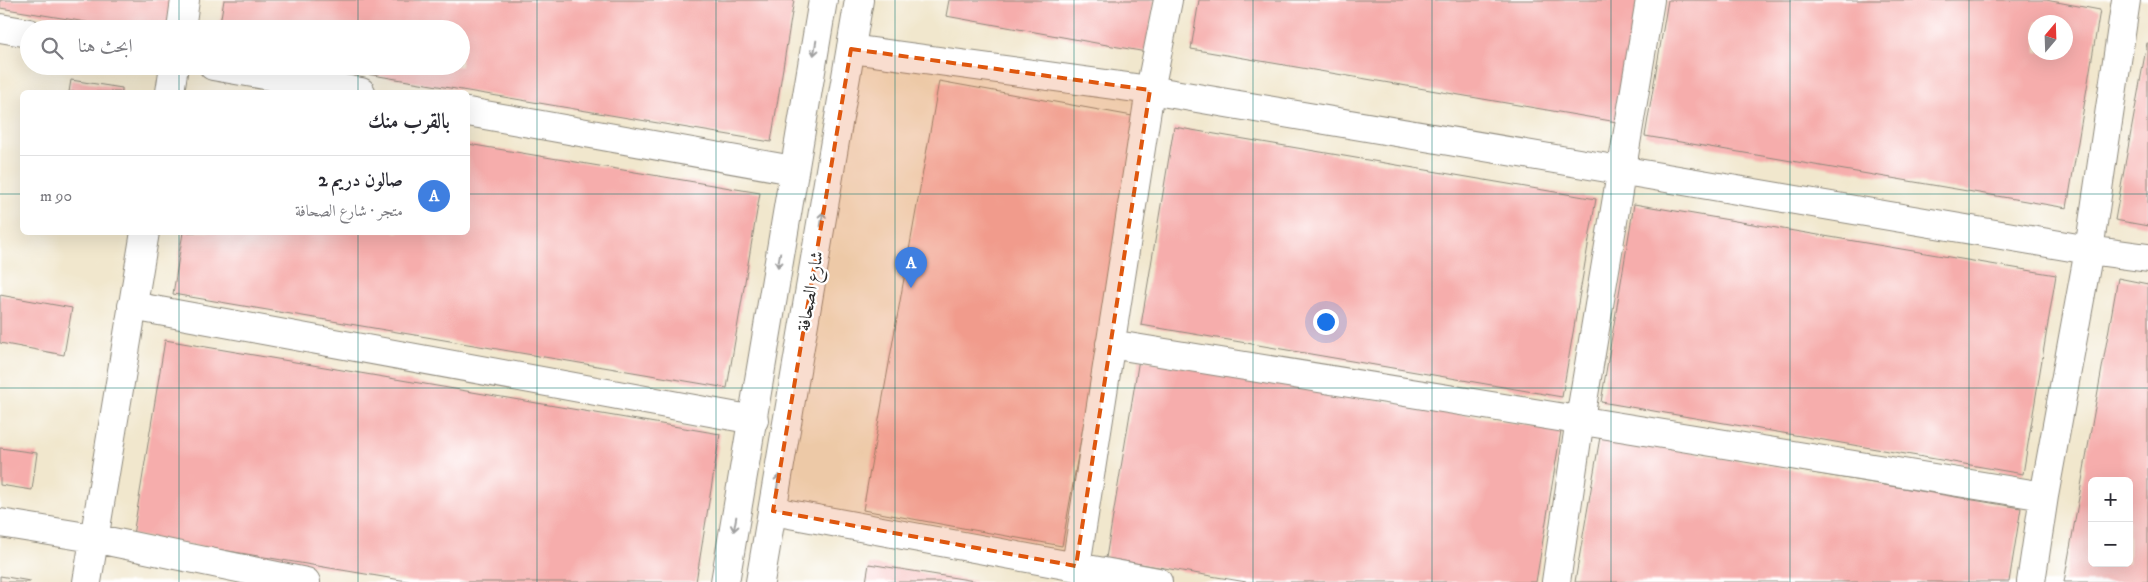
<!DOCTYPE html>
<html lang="ar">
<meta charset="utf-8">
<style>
:root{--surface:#fff;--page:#f2f2f3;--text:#2b2b33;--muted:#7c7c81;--line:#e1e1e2;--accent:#0f766e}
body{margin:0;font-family:"IM FELL DW Pica",Amiri,serif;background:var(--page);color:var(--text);direction:rtl}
.controls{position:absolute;right:15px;bottom:15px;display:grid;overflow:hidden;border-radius:8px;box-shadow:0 5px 20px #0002}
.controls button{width:45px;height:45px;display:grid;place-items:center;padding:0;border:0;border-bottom:1px solid var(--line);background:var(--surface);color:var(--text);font:25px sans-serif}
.compass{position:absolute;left:2028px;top:15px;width:45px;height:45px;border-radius:50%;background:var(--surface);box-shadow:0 5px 20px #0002;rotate:19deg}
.you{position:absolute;left:1325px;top:321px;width:18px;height:18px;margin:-12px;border:4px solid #fff;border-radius:50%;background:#1a73e8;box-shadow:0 0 0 8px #1a73e833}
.badge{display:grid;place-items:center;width:32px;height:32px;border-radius:50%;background:var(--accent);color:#fff;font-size:16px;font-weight:700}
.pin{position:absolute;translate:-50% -41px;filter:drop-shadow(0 1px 2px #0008)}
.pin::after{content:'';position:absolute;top:26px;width:18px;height:15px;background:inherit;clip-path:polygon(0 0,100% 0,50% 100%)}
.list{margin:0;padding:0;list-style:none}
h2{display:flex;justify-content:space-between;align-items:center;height:65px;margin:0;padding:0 20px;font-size:21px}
h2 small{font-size:16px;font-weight:400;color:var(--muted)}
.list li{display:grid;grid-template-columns:32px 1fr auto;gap:15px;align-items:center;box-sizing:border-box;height:80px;padding:0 20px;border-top:1px solid var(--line)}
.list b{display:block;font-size:19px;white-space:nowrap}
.list p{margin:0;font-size:16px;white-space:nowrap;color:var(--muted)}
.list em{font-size:16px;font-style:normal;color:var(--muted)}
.icon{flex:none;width:28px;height:28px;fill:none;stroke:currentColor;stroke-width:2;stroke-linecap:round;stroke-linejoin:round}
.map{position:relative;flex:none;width:2148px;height:582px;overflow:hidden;direction:ltr}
.search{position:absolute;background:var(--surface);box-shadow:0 5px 20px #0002;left:20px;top:20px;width:450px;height:55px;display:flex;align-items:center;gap:12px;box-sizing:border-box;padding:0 18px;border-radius:28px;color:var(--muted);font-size:19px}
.panel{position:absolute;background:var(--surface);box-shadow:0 5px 20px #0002;left:20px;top:90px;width:450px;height:145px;border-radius:8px;direction:rtl}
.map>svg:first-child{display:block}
.building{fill:#f6adac;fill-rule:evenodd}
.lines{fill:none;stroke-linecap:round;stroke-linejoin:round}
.street-casing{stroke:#8e897c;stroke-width:30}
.secondary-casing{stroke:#8e897c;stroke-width:30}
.street{stroke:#fff;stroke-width:28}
.secondary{stroke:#fff;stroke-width:28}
.oneway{stroke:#a0a0a0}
.marked{fill:#df570e;fill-opacity:0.2;stroke:#df570e;stroke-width:4;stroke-dasharray:10 6;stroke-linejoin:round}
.grid{fill:none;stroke:#0f766e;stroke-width:1;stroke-opacity:0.55}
.labels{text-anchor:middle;stroke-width:4.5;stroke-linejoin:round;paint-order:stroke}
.street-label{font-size:18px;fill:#2b2b2b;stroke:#fff}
</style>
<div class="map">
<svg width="2148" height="582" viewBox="0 0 2148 582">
<rect width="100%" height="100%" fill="#fff"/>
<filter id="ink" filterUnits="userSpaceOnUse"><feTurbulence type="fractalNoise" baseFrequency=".02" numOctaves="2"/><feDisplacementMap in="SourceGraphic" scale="10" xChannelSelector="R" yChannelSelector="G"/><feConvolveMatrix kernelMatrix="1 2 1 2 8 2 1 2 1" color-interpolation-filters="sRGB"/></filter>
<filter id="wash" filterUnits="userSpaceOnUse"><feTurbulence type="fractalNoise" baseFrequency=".0096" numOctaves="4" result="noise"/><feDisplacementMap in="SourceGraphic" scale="20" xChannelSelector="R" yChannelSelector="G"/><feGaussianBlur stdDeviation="1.12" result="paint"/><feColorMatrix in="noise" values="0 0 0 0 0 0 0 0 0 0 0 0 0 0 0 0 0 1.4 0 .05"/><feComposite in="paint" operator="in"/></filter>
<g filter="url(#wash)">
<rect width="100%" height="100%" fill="#f1e7cd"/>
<g id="blocks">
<!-- building -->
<path class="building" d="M0,0H173L168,29H125L74,20L0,8Z
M224,0H794L771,142L325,67L461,66V29H219Z
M949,0H1155L1146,52L946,16Z
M1199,0H1638L1617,122L1191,49Z
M1668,0H2046L2100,10L2067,208L1645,136ZM2036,22H2066V52H2036Z
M2147,43H2148V226L2115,220Z
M71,80L122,88V92H69Z
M939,81L1138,117L1062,546L863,510Z
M1174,127L1596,199L1562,397L1141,325Z
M468,144L760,193L727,388L173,294L183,232H468Z
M1634,204L2056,275L2023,474L1601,402Z
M2118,278L2148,284V582H2064ZM2092,481H2129V563H2092Z
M0,295L72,308L64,355L0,343Z
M165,340L720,434L696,582H413L133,535Z
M1139,359L1561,431L1536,582H1246L1106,558Z
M1600,437L2021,508L2009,582H1575Z
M0,448L37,453L32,490L0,485Z
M869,564L975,581V582H866Z
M0,576L30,581V582H0Z"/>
</g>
</g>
<g filter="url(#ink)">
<use href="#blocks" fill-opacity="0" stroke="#8e897c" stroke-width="1"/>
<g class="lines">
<defs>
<path id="street" d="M0,28L29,33
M181,29L185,0
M851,49L1150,90L2089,250L2148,258
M213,66L361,92
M170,92L174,66
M468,112L793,170
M132,306L754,420
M1110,344L2044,496
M773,511L1158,582
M0,523L93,538L306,582
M1076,566L1150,90L1168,0
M87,582L145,232
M1556,582L1580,419L1650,0
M2031,582L2044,496L2089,250L2126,0"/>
<path id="secondary" d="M725,582C759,388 789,194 823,0
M760,582L859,0"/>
</defs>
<!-- street casing -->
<use href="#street" class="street-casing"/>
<!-- secondary casing -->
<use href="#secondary" class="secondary-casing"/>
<!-- street -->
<use href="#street" class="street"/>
<!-- secondary -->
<use href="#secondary" class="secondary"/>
</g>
<!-- one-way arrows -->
<defs><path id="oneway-shaft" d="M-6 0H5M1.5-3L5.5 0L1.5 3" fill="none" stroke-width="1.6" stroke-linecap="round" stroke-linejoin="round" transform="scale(1.25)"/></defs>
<g class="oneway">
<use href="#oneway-shaft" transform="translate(815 48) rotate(100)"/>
<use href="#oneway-shaft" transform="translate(822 219) rotate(-80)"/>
<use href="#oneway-shaft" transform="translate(779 260) rotate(99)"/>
<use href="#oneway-shaft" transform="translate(778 482) rotate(-80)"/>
<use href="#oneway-shaft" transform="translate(735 524) rotate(100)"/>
</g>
</g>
<!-- marked area -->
<path class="marked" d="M851,49L1150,90L1076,566L773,511Z"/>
<!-- grid -->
<path class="grid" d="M179,0V29M358,0V29M537,0V582M716,0V582M895,0V582M1074,0V582M1253,0V582M1432,0V582M1611,0V582M1790,0V582M1969,0V582M179,66V92M358,66V92M0,194H22M468,194H2148M179,232V582M358,232V582M0,388H2148"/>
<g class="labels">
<!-- street labels -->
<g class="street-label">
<text transform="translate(810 291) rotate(-80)" y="6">شارع الصحافة</text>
</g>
</g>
</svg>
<div class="controls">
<button>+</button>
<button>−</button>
</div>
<svg class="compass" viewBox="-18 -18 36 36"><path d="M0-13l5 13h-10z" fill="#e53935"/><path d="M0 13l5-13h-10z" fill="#7c7c81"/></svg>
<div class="you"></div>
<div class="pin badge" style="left:911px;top:288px;background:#3f7fe0">A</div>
<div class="search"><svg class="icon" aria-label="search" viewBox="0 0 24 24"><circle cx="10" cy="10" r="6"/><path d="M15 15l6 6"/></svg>ابحث هنا</div>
<section class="panel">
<h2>بالقرب منك<small></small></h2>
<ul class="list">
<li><span class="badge" style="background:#3f7fe0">A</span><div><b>صالون دريم 2</b><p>متجر · شارع الصحافة</p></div><em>90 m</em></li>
</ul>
</section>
</div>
